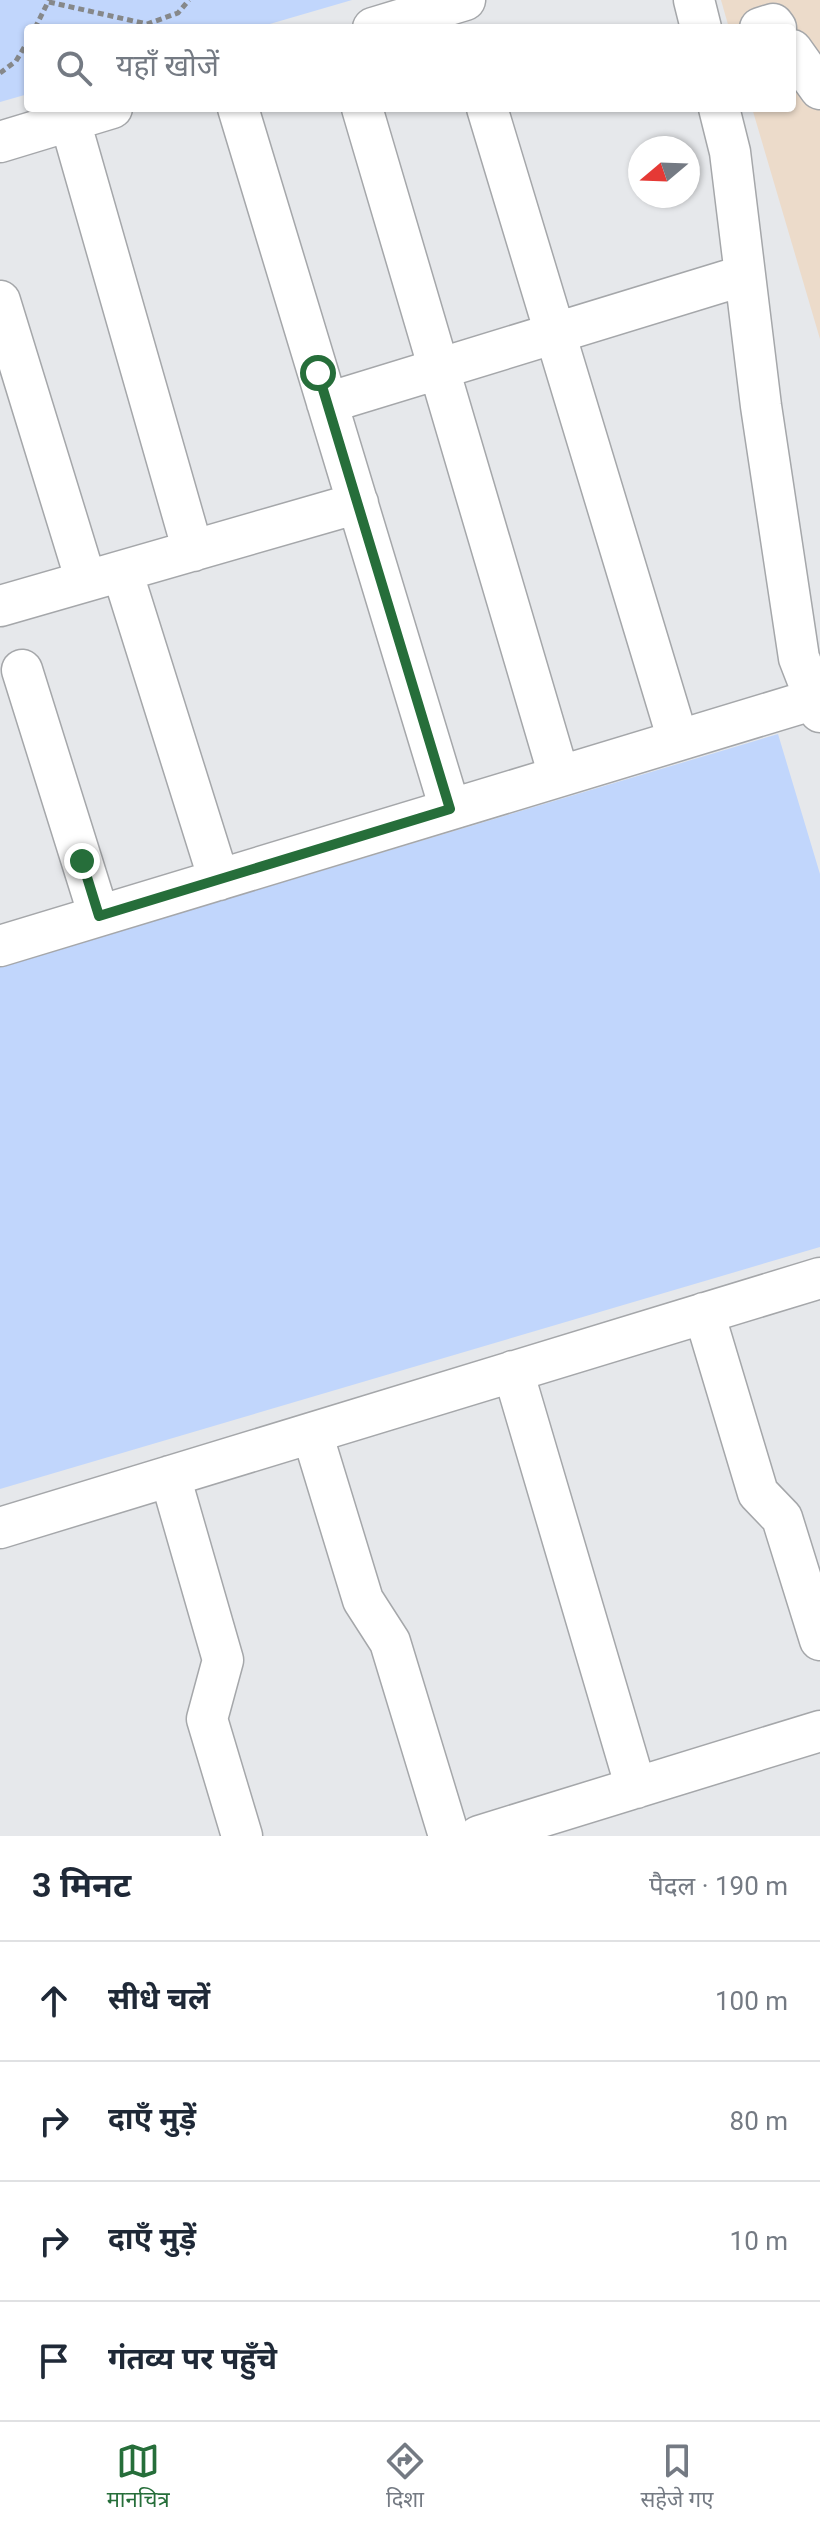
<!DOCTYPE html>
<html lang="hi">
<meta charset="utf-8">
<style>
:root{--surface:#fff;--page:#f6f6f7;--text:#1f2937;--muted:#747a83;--line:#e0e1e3;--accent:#266e3a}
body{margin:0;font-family:Roboto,"Noto Sans Devanagari",sans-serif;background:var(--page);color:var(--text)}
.compass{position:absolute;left:628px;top:136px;width:72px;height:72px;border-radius:50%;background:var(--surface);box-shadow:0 2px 6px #0004;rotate:251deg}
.stop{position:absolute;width:24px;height:24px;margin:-18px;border:6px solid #266e3a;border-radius:50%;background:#fff}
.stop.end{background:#266e3a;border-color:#fff;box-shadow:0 2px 8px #0008}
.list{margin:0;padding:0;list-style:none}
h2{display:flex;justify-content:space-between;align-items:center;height:104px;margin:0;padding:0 32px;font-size:34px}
h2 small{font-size:26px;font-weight:400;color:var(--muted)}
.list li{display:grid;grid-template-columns:52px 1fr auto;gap:24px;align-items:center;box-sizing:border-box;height:120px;padding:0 32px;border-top:2px solid var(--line)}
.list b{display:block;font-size:30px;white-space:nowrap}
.list em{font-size:26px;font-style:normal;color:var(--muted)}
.icon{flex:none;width:44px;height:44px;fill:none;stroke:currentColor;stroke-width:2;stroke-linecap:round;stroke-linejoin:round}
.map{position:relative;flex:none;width:820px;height:1836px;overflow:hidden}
.search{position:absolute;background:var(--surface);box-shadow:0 2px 6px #0004;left:24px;right:24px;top:24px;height:88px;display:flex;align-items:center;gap:20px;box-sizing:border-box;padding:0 28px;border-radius:8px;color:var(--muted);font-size:30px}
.sheet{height:584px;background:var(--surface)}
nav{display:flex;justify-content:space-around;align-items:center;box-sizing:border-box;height:112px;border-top:2px solid var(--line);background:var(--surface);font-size:22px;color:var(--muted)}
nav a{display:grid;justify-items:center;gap:4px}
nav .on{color:var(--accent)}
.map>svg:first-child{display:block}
.commercial{fill:#ecdbca}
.green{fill:#c1d6fc}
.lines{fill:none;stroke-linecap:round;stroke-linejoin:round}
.minor-casing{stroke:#a5a7aa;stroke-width:43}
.path{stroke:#86888a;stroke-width:5;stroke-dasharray:6 4;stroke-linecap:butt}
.minor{stroke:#fff;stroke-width:40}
.route{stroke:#266e3a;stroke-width:10}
</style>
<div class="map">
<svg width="820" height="1836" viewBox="0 0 820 1836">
<rect width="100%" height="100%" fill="#e6e8eb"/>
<!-- commercial -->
<path class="commercial" d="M721,0H820V339L752,108H792V28H729Z"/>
<!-- green -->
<path class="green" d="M0,0H352L256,28H28V94L0,102Z
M778,734L820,874V1247L0,1489V967Z"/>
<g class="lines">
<defs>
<path id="minor" d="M694,0L701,28
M373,28L465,0
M760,28L773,24L776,28
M792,50L820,89
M238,108L450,809
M362,108L559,776
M487,108L678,740
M719,108L730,152L761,406L799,658L820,712
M70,121L193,551
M0,142L112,108
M0,301L86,581
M327,403L745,275
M122,571L219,880
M0,606L358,503
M22,670L99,916
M0,946L815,699
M704,1313L758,1493L782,1518L820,1640
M513,1371L636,1788
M312,1433L363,1600L390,1642L449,1836
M170,1476L223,1660L207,1719L242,1836
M0,1528L820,1278
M479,1836L820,1731"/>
</defs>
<!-- minor casing -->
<use href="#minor" class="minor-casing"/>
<!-- path -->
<path class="path" d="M49,2L147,24L178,13L189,0
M35,28L49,0
M0,73L16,61L28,41"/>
<!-- minor -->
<use href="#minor" class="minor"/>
</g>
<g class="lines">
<!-- route -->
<path class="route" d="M82,861L99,916L450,809L318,373"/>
</g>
</svg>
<svg class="compass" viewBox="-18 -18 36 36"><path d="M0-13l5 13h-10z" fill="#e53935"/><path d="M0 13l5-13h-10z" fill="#747a83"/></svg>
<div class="stop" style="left:318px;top:373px"></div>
<div class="stop end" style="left:82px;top:861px"></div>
<div class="search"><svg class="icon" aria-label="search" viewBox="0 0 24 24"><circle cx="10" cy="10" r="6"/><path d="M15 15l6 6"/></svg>यहाँ खोजें</div>
</div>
<section class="sheet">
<h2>3 मिनट<small>पैदल · 190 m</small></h2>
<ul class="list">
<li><svg class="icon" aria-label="ahead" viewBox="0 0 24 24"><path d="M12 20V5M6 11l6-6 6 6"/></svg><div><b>सीधे चलें</b></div><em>100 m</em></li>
<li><svg class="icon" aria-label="right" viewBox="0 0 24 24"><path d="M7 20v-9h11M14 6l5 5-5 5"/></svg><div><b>दाएँ मुड़ें</b></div><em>80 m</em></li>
<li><svg class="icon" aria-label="right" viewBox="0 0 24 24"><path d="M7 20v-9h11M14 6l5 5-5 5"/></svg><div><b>दाएँ मुड़ें</b></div><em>10 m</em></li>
<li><svg class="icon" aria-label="arrive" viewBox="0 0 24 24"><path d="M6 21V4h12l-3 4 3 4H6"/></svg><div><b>गंतव्य पर पहुँचे</b></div></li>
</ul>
</section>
<nav>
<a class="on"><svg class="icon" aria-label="map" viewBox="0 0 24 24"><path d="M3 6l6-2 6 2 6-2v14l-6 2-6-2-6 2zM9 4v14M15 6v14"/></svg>मानचित्र</a>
<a><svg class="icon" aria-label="directions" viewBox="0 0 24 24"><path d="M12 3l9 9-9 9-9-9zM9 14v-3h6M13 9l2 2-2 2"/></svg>दिशा</a>
<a><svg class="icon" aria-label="saved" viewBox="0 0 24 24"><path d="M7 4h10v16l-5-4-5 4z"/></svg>सहेजे गए</a>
</nav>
